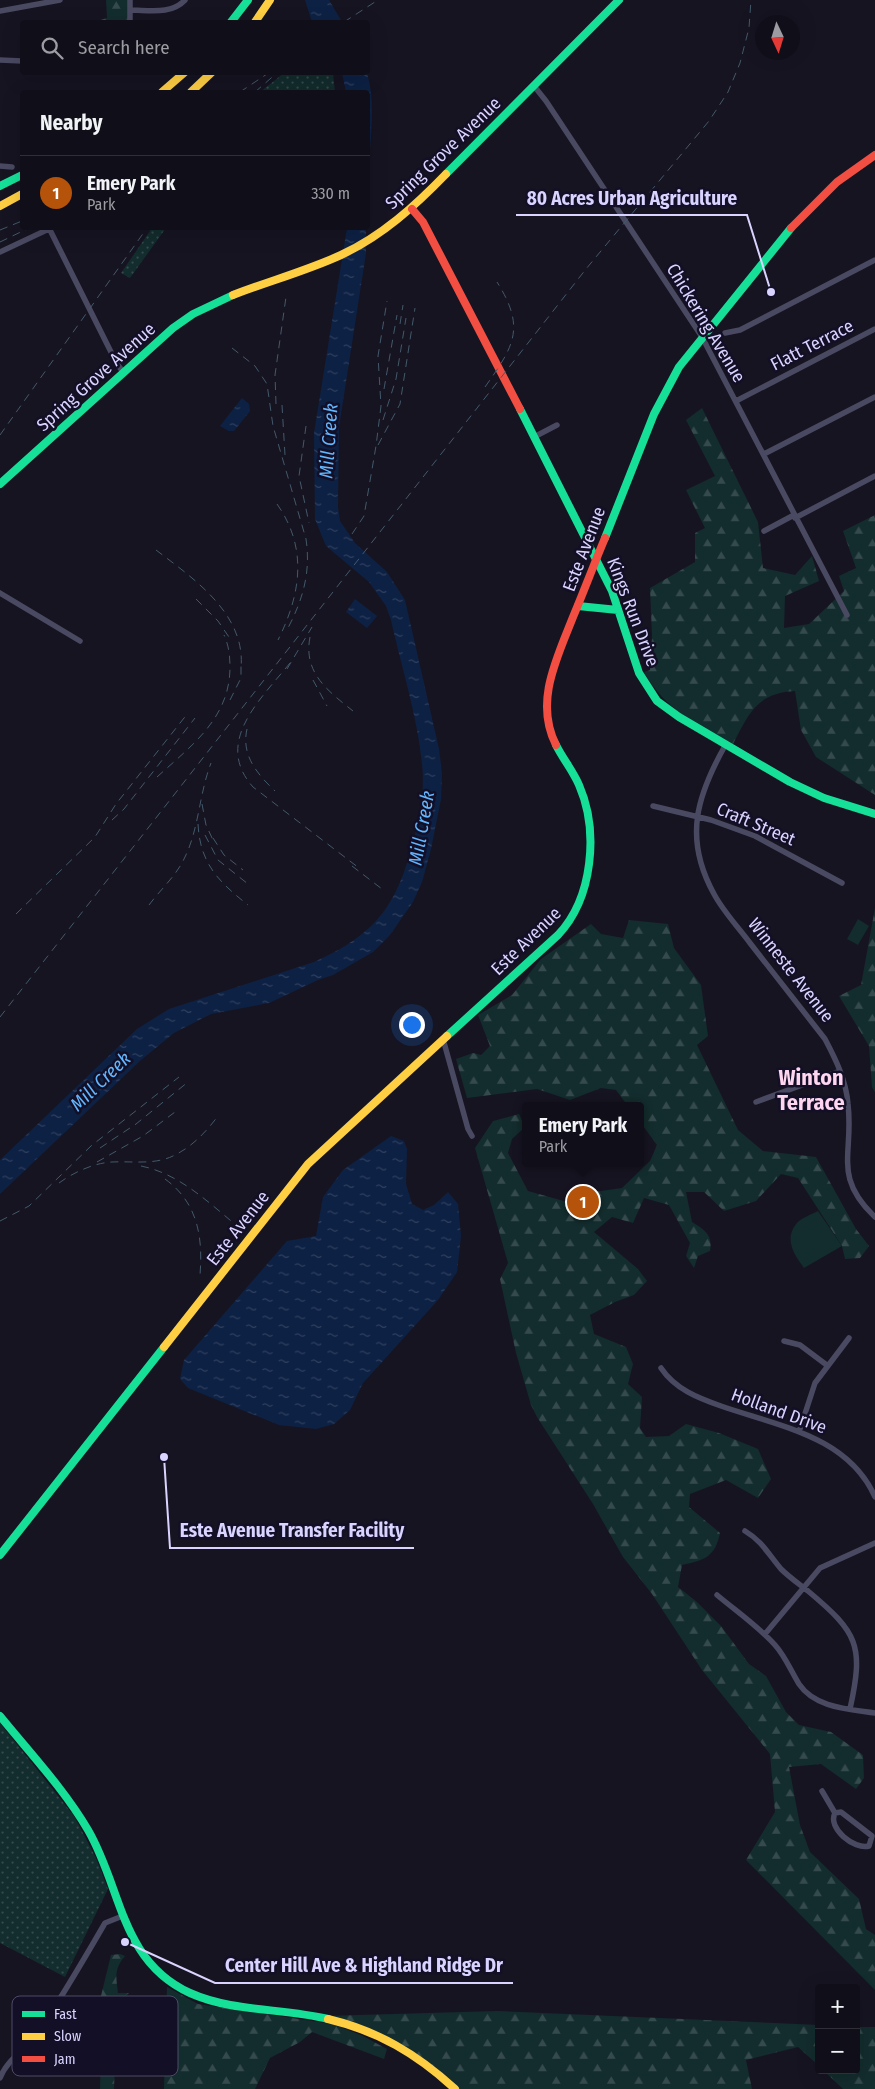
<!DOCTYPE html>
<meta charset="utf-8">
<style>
:root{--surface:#100f19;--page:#1e1d26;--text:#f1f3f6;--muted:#9c9ca2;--line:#302f38;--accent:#b45309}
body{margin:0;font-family:"Fira Sans Condensed",sans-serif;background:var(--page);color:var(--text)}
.controls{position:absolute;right:15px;bottom:15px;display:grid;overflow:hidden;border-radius:5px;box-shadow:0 5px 20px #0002}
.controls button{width:45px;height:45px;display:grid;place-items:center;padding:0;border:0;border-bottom:1px solid var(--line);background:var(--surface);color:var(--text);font:25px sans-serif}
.compass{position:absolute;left:755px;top:15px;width:45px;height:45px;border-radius:50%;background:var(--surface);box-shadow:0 5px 20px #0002;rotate:176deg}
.you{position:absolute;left:411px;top:1024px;width:18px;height:18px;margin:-12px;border:4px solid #fff;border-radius:50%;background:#1a73e8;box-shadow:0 0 0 8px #1a73e833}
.badge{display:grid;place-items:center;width:32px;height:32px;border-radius:50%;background:var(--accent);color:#fff;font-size:16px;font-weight:700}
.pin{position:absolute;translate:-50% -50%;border:2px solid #fff;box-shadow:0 1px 5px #0006}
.popup{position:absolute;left:522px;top:1102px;width:122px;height:65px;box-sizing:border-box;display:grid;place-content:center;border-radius:5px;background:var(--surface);filter:drop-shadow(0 1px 4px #0005);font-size:16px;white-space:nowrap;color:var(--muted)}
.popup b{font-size:19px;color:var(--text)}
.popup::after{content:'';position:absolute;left:50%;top:100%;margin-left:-10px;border:10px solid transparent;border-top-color:var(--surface)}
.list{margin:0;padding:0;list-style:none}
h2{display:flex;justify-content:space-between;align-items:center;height:65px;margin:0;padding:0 20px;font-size:21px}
h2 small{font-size:16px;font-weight:400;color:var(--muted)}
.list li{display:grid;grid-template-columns:32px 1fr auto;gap:15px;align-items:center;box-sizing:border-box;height:75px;padding:0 20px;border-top:1px solid var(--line)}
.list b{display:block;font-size:19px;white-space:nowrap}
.list p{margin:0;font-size:16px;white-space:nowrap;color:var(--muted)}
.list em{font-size:16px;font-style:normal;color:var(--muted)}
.icon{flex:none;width:28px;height:28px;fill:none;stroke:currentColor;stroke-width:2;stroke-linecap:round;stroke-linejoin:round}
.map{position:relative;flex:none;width:875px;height:2089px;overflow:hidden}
.search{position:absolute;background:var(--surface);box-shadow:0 5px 20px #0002;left:20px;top:20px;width:350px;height:55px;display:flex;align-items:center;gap:12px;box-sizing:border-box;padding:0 18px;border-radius:5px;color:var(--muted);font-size:19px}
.panel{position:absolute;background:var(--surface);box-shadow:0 5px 20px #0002;left:20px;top:90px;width:350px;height:140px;border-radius:5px}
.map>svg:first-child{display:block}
.grass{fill:url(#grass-dots)}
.forest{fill:url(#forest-firs)}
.garden{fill:#132c2d}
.water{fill:url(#water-ripples)}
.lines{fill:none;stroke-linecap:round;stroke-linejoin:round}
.street{stroke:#4a4962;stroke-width:5.5}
.fast{stroke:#16e098;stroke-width:8}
.slow{stroke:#ffcf43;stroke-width:8}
.jam{stroke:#f24e42;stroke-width:8}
.rail{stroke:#43596b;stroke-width:1;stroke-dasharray:8 6;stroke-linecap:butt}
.labels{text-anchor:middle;stroke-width:5;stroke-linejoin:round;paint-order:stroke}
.street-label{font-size:18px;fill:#d9d4ff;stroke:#130f26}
.water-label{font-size:19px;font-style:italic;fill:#62b6ff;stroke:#130f26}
.district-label{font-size:22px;font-weight:bold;fill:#ffd6f0;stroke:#130f26}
.key{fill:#130f26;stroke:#4e4a67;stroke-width:1}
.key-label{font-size:14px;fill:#d9d4ff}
.leader{fill:none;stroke:#d9d4ff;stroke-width:2}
.callout-dot{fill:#d9d4ff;stroke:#130f26;stroke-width:2}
.callout-label{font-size:19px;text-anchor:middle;font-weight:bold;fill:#d9d4ff;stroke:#130f26;stroke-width:5;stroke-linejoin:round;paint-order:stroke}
</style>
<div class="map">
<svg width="875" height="2089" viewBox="0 0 875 2089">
<defs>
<pattern id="grass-dots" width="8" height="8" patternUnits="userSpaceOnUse" patternTransform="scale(1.25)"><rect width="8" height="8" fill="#132c2d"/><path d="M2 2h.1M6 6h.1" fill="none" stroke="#354a4c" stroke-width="1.8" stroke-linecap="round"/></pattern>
<pattern id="forest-firs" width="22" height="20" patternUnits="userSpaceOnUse" patternTransform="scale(1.25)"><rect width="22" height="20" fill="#132c2d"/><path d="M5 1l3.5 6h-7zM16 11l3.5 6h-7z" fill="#354a4c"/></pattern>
<pattern id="water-ripples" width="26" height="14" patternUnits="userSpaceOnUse" patternTransform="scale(1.25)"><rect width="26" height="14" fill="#0d2144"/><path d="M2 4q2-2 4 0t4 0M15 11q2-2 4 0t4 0" fill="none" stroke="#304060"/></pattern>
</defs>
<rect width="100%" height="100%" fill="#161421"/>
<!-- grass -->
<path class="grass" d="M284,73H333L335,92H260Z
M152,228H166L130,278L121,273Z
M0,1723L74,1816L96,1858L108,1889L65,1977L0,1943Z"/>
<!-- forest -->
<path class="forest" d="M106,0H128V22H94L107,18Z
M702,408L758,522L763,568L795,575L812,556L819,581L785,596L784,628L809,624L844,591L839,576L856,568L843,531L875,515V795L816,757L801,730L795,691C757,693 749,713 733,744C694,721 667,712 644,672L650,670L652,636L650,588L695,562V533L705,528L686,490L715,476L686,420Z
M875,908V1092L872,1087L869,1046L839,996L861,985Z
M629,920L668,924L674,948L701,985L708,1036L697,1045L738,1130L763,1151L816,1157L856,1229L869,1246L860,1258L845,1259L842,1246L798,1178L781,1174L756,1201L724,1211L704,1192H686L692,1222C705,1230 713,1235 710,1251L698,1256L694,1268L686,1256L690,1243L669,1205L644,1198L633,1223L612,1217L594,1232L638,1269L647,1281L634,1295L615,1302L590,1315L594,1334L626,1347L633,1364L628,1384L642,1397L640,1428L646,1437L669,1436L686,1424L719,1433L758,1449L771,1479L758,1498L726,1480L690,1494L689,1507L720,1533C715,1557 705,1560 682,1565L678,1587L697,1602L721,1626L749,1664L766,1676L786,1712L799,1725L831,1732L863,1755L864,1778L856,1789L821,1764L789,1767L800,1825L810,1852L859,1899L866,1929L875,1935V1990L746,1860L775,1812L770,1754L702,1670L652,1594L623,1557L593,1504L537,1417L531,1405L516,1353L500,1279L508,1263L475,1148L493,1121L519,1114L525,1127L512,1139L508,1153L528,1191L578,1205L594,1192L622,1188L650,1161L657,1145L641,1123L640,1106H628L616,1090L601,1088L570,1100L537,1089L467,1098L456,1059L473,1053L481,1055L490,1046L478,1015L512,995L541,959L591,924L601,934L623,938Z
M120,1954L125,1956C114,1969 116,1977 118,1993H129L122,1999L118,2007L122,2044L115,2062L114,2089H100L101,2056L108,2045L104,2022L90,2002L100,2000L111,1955Z
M167,1987L198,2004L332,2024L361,2035L387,2049L384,2059L312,2032L300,2042L270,2058L255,2089H164Z
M498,2011L819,2025V2066L798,2047L746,2060L752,2089H455L404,2048L324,2016Z
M856,2027H875V2089H843L823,2070H856Z"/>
<!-- garden -->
<path class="garden" d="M858,919L869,926L858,945L847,939Z
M818,1211L842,1246L804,1268C794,1255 784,1239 796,1224C801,1218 812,1214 818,1211Z"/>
<!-- water -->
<path class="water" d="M305,0H329L342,22H312Z
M342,73H367C377,106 369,145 368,179V92H346Z
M347,228H366V253L339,427L338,507L340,521L355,543L387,572L405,600L439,749L442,774L441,799L431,849L422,882L413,902L390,935L373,952L333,975L318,980L269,1003L211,1014L174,1033L141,1060L0,1194V1160L137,1029L169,1009L314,962C377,934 397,905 414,839C420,814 425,791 422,764C418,719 401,665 391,620L386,606L369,582L326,546L315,519L314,433Z
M242,398L249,404L250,411L234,431H229L220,426Z
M355,599L377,616L367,628L346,612Z
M391,1136L404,1141L407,1149L406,1184L412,1204L423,1210L434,1205L448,1192L458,1204L461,1236L457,1272L438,1300L363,1383L350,1410L334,1424L316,1429L279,1425L188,1388L180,1379L184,1360L287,1241L316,1236L323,1197L343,1170Z"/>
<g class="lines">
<!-- street -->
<path class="street" d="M130,0V10C149,10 171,15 185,0
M130,10V22
M0,11L60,0
M0,60L22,61
M534,86L546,101L702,337L847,615
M0,166L12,167
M49,228L117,364L124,373
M0,252L51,228
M725,333L740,330L875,260
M736,401L875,329
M534,437L557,425
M764,454L875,397
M795,518L875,476
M764,531L794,515
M0,593L80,641
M726,744C697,795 683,838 714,894C723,911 738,927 750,943C775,975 800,1007 825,1039C836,1060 846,1080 848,1104C854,1154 832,1176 875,1217
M653,806L711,820L755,836L842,883
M443,1039L468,1129L472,1136
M756,1102L840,1071
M784,1341L800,1345L828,1366
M661,1368C675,1389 698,1398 721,1406C778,1426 848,1436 875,1497
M799,1432L815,1383L849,1338
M745,1531C762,1541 769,1555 781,1569C789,1577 799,1584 808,1591C858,1633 864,1645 850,1709
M717,1595C736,1611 758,1626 775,1645C785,1656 791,1671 799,1684C815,1708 849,1709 875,1713
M765,1634L820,1568L875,1543
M822,1791L835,1813
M841,1812L872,1836L869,1846C854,1850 827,1828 835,1813Z
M0,2078C8,2058 25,2051 37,2034C61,1999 83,1961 105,1923L120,1917"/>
<!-- fast -->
<path class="fast" d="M231,22L248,0
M446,174L619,0
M0,186L22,175
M520,409L612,591L639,673L657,701L679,717L790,782L824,798L875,814
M0,484L173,328L193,314L233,295
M605,538L654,414L679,367L791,228
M578,606L618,610
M447,1036L558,935C593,898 599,831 579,785C573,771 563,759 556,745
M0,1555L164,1347
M0,1716C30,1753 64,1789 88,1830C122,1888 120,1961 190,1993C232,2012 283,2008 328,2019"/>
<!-- slow -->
<path class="slow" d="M255,22L270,0
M162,92L185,72
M191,92L212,72
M0,206L22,194
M233,295C269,281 306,271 341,255C382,236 415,206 446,174
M164,1347L308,1164L447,1036
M328,2019C378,2031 417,2054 455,2089"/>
<!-- jam -->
<path class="jam" d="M412,209L423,222L520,409
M791,228L837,182L875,155
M556,745C534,702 557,658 573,617C584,591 594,564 605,538"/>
<!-- rail -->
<path class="rail" d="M344,22L378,0
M240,92L270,72
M255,92L278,72
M0,230L22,221
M0,242L29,228
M400,324L403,305
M232,348L255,366L267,384L273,426L306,539C311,572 303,599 288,628
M485,387C514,346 526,328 497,282
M384,389L397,315
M276,404L275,375L286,297
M282,405L285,455
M383,420L396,379L406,318
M306,426L299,476L309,523
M0,435L147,228
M378,445L400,404L415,308
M277,504C308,548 301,594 278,640
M352,534L364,516L376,446L381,406L378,356L387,301
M156,550C194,579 246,614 241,668
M196,599L218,621L231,640
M310,637C303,673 328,691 353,711
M290,663C261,699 213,742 253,787L359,868
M287,669L312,627
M313,680L327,706
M230,700L241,678V662
M247,729C241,755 257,774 275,791
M157,777C191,746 229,719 230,669C230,656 229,646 224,635
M202,804L206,825L213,840
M112,820L124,809L195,718
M198,824C200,864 219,882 248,905
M205,835L218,860L248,884
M213,838L224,855L243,870
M352,866L382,889
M149,905C160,890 176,876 184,859C199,830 199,794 211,763
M16,914L95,837L116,804L188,713
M0,1017L586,269L709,121L728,92L740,63L749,28L751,0
M100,1148L136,1124L188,1082
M97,1162L143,1136L175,1112
M141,1166C181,1174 211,1205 242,1230
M165,1179C198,1203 203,1237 200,1275
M59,1183C74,1172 94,1163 112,1162C133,1161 154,1165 173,1156C192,1147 206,1132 218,1116
M0,1221L29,1206L91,1146L179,1077"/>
</g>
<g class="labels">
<!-- street labels -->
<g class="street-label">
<text transform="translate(443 153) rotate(-44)" y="6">Spring Grove Avenue</text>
<text transform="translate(706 323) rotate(59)" y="6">Chickering Avenue</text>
<text transform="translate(812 345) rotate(-27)" y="6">Flatt Terrace</text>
<text transform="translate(96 377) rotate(-42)" y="6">Spring Grove Avenue</text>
<text transform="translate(584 549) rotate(-69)" y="6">Este Avenue</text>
<text transform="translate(633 612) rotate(69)" y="6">Kings Run Drive</text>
<text transform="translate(756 824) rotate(23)" y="6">Craft Street</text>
<text transform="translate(526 941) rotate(-44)" y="6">Este Avenue</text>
<text transform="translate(791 970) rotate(52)" y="6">Winneste Avenue</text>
<text transform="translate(238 1228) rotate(-52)" y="6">Este Avenue</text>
<text transform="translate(779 1411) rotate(20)" y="6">Holland Drive</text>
</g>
<!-- water labels -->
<g class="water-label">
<text transform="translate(328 441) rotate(-86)" y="7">Mill Creek</text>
<text transform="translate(421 828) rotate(-80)" y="7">Mill Creek</text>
<text transform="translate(100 1081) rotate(-44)" y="7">Mill Creek</text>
</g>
<!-- district labels -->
<g class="district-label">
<text x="811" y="1085">Winton<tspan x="811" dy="25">Terrace</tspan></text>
</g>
</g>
<!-- legend -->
<rect x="12" y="1996" width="166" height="80" rx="8" class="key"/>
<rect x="22" y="2011" width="23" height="6" fill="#16e098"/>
<rect x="22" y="2033" width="23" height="7" fill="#ffcf43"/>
<rect x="22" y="2056" width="23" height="6" fill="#f24e42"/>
<g class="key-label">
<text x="54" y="2019">Fast</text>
<text x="54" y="2041">Slow</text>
<text x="54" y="2064">Jam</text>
</g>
<!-- callouts -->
<path class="leader" d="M771 292L747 215H516M164 1457L170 1548H414M125 1942L215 1983H513"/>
<g class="callout-dot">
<circle cx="771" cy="292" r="5"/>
<circle cx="164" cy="1457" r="5"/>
<circle cx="125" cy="1942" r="5"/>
</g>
<g class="callout-label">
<text x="632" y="205">80 Acres Urban Agriculture</text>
<text x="292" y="1537">Este Avenue Transfer Facility</text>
<text x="364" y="1972">Center Hill Ave &amp; Highland Ridge Dr</text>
</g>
</svg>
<div class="controls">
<button>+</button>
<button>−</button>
</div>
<svg class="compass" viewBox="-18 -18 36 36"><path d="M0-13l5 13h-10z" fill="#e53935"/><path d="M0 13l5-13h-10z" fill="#9c9ca2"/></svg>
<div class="you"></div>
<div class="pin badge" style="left:583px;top:1202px">1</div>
<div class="popup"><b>Emery Park</b>Park</div>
<div class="search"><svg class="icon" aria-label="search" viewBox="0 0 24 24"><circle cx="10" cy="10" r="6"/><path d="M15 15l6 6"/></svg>Search here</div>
<section class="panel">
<h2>Nearby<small></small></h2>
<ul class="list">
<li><span class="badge">1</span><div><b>Emery Park</b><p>Park</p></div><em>330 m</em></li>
</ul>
</section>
</div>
